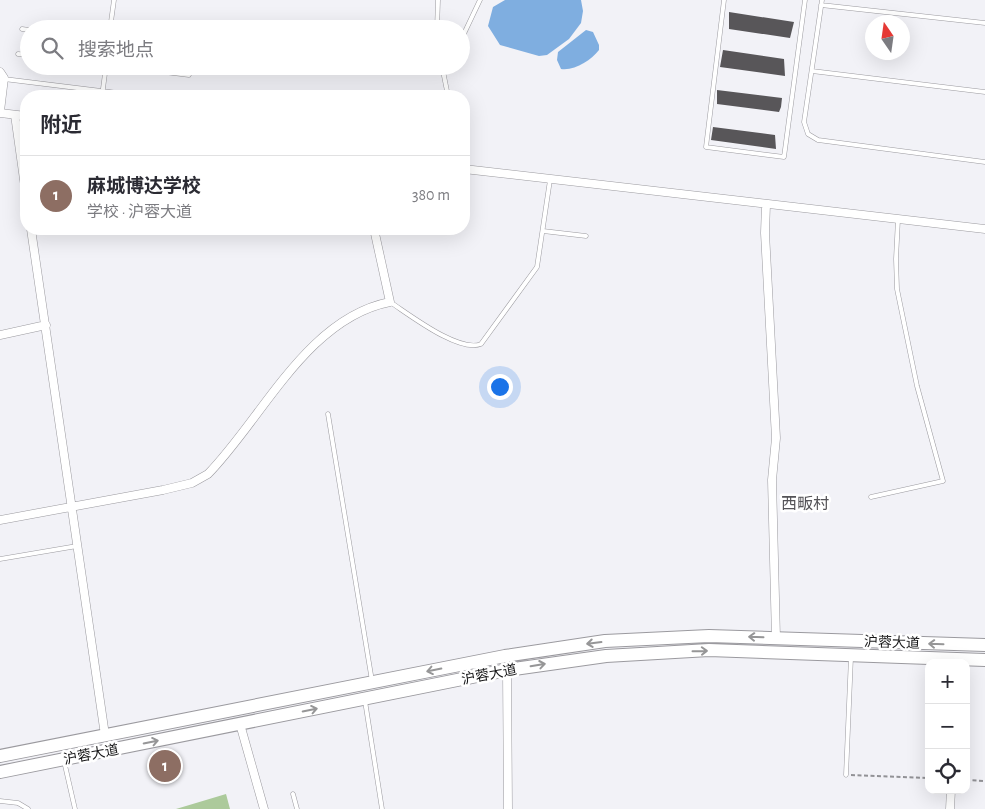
<!DOCTYPE html>
<html lang="zh">
<meta charset="utf-8">
<style>
:root{--surface:#fff;--page:#f2f2f3;--text:#2b2b33;--muted:#7c7c81;--line:#e1e1e2;--accent:#1a73e8}
body{margin:0;font-family:"Alegreya Sans","Noto Sans SC",sans-serif;background:var(--page);color:var(--text)}
.controls{position:absolute;right:15px;bottom:15px;display:grid;overflow:hidden;border-radius:10px;box-shadow:0 5px 20px #0002}
.controls button{width:45px;height:45px;display:grid;place-items:center;padding:0;border:0;border-bottom:1px solid var(--line);background:var(--surface);color:var(--text);font:25px sans-serif}
.compass{position:absolute;left:865px;top:15px;width:45px;height:45px;border-radius:50%;background:var(--surface);box-shadow:0 5px 20px #0002;rotate:347deg}
.you{position:absolute;left:499px;top:386px;width:18px;height:18px;margin:-12px;border:4px solid #fff;border-radius:50%;background:#1a73e8;box-shadow:0 0 0 8px #1a73e833}
.badge{display:grid;place-items:center;width:32px;height:32px;border-radius:50%;background:var(--accent);color:#fff;font-size:16px;font-weight:700}
.pin{position:absolute;translate:-50% -50%;border:2px solid #fff;box-shadow:0 1px 5px #0006}
.list{margin:0;padding:0;list-style:none}
h2{display:flex;justify-content:space-between;align-items:center;height:65px;margin:0;padding:0 20px;font-size:21px}
h2 small{font-size:16px;font-weight:400;color:var(--muted)}
.list li{display:grid;grid-template-columns:32px 1fr auto;gap:15px;align-items:center;box-sizing:border-box;height:80px;padding:0 20px;border-top:1px solid var(--line)}
.list b{display:block;font-size:19px;white-space:nowrap}
.list p{margin:0;font-size:16px;white-space:nowrap;color:var(--muted)}
.list em{font-size:16px;font-style:normal;color:var(--muted)}
.icon{flex:none;width:28px;height:28px;fill:none;stroke:currentColor;stroke-width:2;stroke-linecap:round;stroke-linejoin:round}
.map{position:relative;flex:none;width:985px;height:809px;overflow:hidden}
.search{position:absolute;background:var(--surface);box-shadow:0 5px 20px #0002;left:20px;top:20px;width:450px;height:55px;display:flex;align-items:center;gap:12px;box-sizing:border-box;padding:0 18px;border-radius:28px;color:var(--muted);font-size:19px}
.panel{position:absolute;background:var(--surface);box-shadow:0 5px 20px #0002;left:20px;top:90px;width:450px;height:145px;border-radius:20px}
.map>svg:first-child{display:block}
.green{fill:#acca9b}
.water{fill:#7faee0}
.building{fill:#585659}
.lines{fill:none;stroke-linecap:round;stroke-linejoin:round}
.lane-casing{stroke:#9b9a9f;stroke-width:5}
.street-casing{stroke:#9b9a9f;stroke-width:9}
.primary-casing{stroke:#9b9a9f;stroke-width:14}
.path{stroke:#929296;stroke-width:2;stroke-dasharray:4 2.5;stroke-linecap:butt}
.lane{stroke:#fff;stroke-width:4}
.street{stroke:#fff;stroke-width:8}
.primary{stroke:#fff;stroke-width:12}
.oneway{stroke:#969697}
.labels{text-anchor:middle;stroke-width:5;stroke-linejoin:round;paint-order:stroke}
.street-label{font-size:14px;fill:#161617;stroke:#fff}
.quarter-label{font-size:16px;fill:#545357;stroke:#fff}
</style>
<div class="map">
<svg width="985" height="809" viewBox="0 0 985 809">
<rect width="100%" height="100%" fill="#f2f2f7"/>
<!-- green -->
<path class="green" d="M226,794L230,809H176Z"/>
<!-- water -->
<path class="water" d="M505,0H581L583,11L581,23L569,39L547,55L539,56L500,45L488,26L493,7Z
M586,30L593,32L599,45V50C591,60 575,71 561,69L557,60L558,52Z"/>
<!-- building -->
<path class="building" d="M729,12L794,22L790,38L729,29Z
M723,50L784,59L785,76L720,67Z
M717,90L782,98L781,107L779,112L717,104Z
M713,127L775,135L776,149L711,140Z"/>
<g class="lines">
<defs>
<path id="lane" d="M724,0L706,147L784,157L805,0
M822,0L804,122L808,134L818,140L985,162
M821,5L985,23
M22,29L29,30
M110,29L114,0
M437,29L438,0
M461,40L480,0
M18,54L29,55
M117,66L189,75
M442,66L448,96
M812,71L985,92
M4,79L142,96
M102,96L106,66
M543,231L586,236
M390,302C410,315 459,353 481,344L537,267L550,180
M328,414L372,681
M871,497L943,481L917,386L897,289L896,259L898,219
M0,559L77,546
M365,701L382,809
M64,761L75,809
M846,775L851,657
M293,794L297,809
M0,801L18,803L28,809"/>
<path id="street" d="M0,72L4,78L0,111
M0,113L26,116
M15,115L26,194
M464,169L985,229
M766,204L765,233L776,438L772,480L776,638
M31,229L105,735
M0,335L46,325
M0,520L163,490L192,483L208,474C262,419 307,318 390,302L374,229
M507,670L508,809
M240,724L264,809
M950,809L951,790"/>
<path id="primary" d="M0,756L505,656L605,641L709,636L985,645
M0,772L507,670L606,656L709,650L985,660"/>
</defs>
<!-- lane casing -->
<use href="#lane" class="lane-casing"/>
<!-- street casing -->
<use href="#street" class="street-casing"/>
<!-- primary casing -->
<use href="#primary" class="primary-casing"/>
<!-- path -->
<path class="path" d="M851,775L929,778
M966,780L985,781"/>
<!-- lane -->
<use href="#lane" class="lane"/>
<!-- street -->
<use href="#street" class="street"/>
<!-- primary -->
<use href="#primary" class="primary"/>
</g>
<!-- one-way arrows -->
<defs><path id="oneway-shaft" d="M-6 0H5M1.5-3L5.5 0L1.5 3" fill="none" stroke-width="1.6" stroke-linecap="round" stroke-linejoin="round" transform="scale(1.25)"/></defs>
<g class="oneway">
<use href="#oneway-shaft" transform="translate(756 637) rotate(-178)"/>
<use href="#oneway-shaft" transform="translate(594 643) rotate(173)"/>
<use href="#oneway-shaft" transform="translate(936 644) rotate(-178)"/>
<use href="#oneway-shaft" transform="translate(700 651) rotate(-1)"/>
<use href="#oneway-shaft" transform="translate(538 665) rotate(-9)"/>
<use href="#oneway-shaft" transform="translate(434 670) rotate(169)"/>
<use href="#oneway-shaft" transform="translate(310 710) rotate(-11)"/>
<use href="#oneway-shaft" transform="translate(151 742) rotate(-11)"/>
</g>
<g class="labels">
<!-- street labels -->
<g class="street-label">
<text transform="translate(892 642) rotate(2)" y="5">沪蓉大道</text>
<text transform="translate(489 674) rotate(-11)" y="5">沪蓉大道</text>
<text transform="translate(91 754) rotate(-11)" y="5">沪蓉大道</text>
</g>
<!-- quarter labels -->
<g class="quarter-label">
<text x="805" y="509">西畈村</text>
</g>
</g>
</svg>
<div class="controls">
<button>+</button>
<button>−</button>
<button><svg class="icon" aria-label="locate" viewBox="0 0 24 24"><circle cx="12" cy="12" r="6"/><path d="M12 2v4M12 18v4M2 12h4M18 12h4"/></svg></button>
</div>
<svg class="compass" viewBox="-18 -18 36 36"><path d="M0-13l5 13h-10z" fill="#e53935"/><path d="M0 13l5-13h-10z" fill="#7c7c81"/></svg>
<div class="you"></div>
<div class="pin badge" style="left:165px;top:766px;background:#8d6e63">1</div>
<div class="search"><svg class="icon" aria-label="search" viewBox="0 0 24 24"><circle cx="10" cy="10" r="6"/><path d="M15 15l6 6"/></svg>搜索地点</div>
<section class="panel">
<h2>附近<small></small></h2>
<ul class="list">
<li><span class="badge" style="background:#8d6e63">1</span><div><b>麻城博达学校</b><p>学校 · 沪蓉大道</p></div><em>380 m</em></li>
</ul>
</section>
</div>
